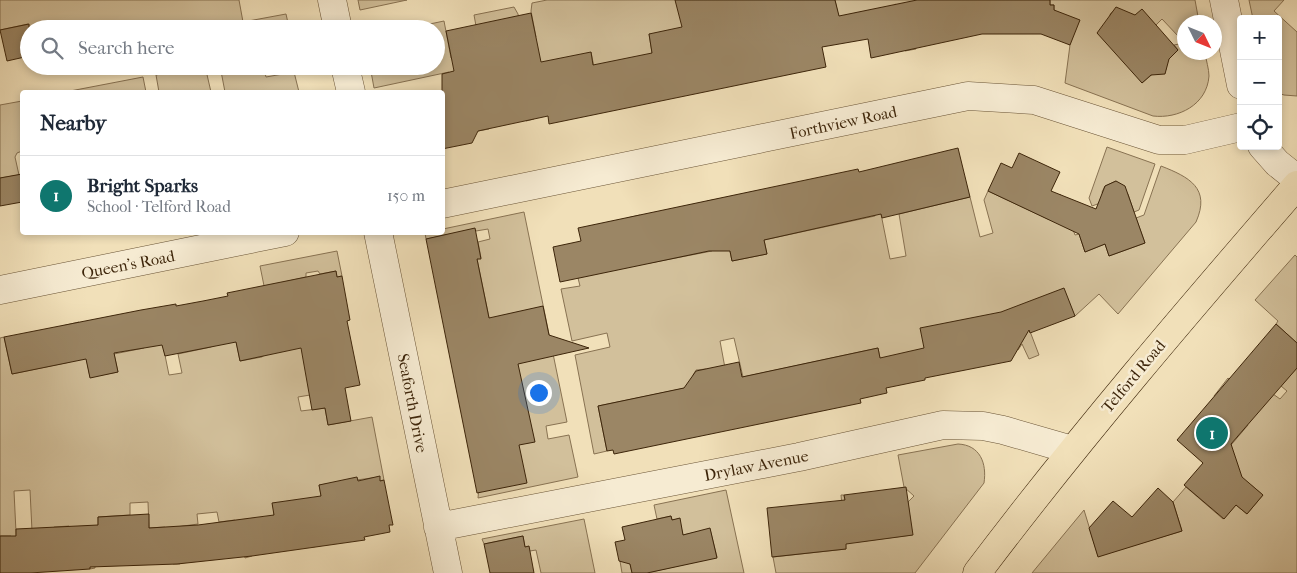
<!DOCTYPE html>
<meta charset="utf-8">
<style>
:root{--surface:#fff;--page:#f2f2f3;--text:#1f2937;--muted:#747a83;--line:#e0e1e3;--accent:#0f766e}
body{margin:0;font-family:"IM FELL French Canon",serif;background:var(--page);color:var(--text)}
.controls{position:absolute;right:15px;top:15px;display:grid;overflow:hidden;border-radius:5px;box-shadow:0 2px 8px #0003}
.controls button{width:45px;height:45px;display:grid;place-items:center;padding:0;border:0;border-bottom:1px solid var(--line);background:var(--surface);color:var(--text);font:25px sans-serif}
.compass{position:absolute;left:1177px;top:15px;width:45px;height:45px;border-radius:50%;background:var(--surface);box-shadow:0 2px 8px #0003;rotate:133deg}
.you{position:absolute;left:538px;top:392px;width:18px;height:18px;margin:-12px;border:4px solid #fff;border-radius:50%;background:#1a73e8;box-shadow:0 0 0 8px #1a73e833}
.badge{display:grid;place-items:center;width:32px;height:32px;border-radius:50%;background:var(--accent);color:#fff;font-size:16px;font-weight:700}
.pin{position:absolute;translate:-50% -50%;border:2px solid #fff;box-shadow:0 1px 5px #0006}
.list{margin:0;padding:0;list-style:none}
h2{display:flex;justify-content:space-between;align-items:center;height:65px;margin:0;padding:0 20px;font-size:21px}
h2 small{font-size:16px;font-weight:400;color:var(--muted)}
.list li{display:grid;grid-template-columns:32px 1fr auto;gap:15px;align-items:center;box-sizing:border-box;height:80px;padding:0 20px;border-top:1px solid var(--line)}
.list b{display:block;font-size:19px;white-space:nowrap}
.list p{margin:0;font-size:16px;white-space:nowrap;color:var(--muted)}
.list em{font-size:16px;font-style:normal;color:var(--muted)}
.icon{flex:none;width:28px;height:28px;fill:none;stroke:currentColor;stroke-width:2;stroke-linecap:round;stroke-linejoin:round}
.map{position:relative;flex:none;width:1297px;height:573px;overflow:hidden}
.search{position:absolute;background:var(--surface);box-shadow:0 2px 8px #0003;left:20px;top:20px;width:425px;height:55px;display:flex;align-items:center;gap:12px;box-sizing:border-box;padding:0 18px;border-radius:28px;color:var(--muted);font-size:19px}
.panel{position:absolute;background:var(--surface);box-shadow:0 2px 8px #0003;left:20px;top:90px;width:425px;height:145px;border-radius:5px}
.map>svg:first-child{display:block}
.green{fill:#d2c09b;stroke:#887252}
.building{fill:#9b8665;stroke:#3d250a}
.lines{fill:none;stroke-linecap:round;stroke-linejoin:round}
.minor-casing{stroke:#6a5436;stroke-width:29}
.major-casing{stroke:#3d250a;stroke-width:29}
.minor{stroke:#f6ebd2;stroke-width:28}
.major{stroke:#f1e0b9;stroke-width:28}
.labels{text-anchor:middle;stroke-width:5;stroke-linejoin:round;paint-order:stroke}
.street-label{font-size:16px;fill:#3d250a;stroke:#f6ebd2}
</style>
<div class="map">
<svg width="1297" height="573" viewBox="0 0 1297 573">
<rect width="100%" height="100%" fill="#f1e0b9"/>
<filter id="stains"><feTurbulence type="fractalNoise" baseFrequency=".004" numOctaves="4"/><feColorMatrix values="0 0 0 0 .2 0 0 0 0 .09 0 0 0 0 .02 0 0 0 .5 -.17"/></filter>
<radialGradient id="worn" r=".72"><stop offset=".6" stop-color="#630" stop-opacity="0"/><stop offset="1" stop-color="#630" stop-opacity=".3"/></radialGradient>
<!-- green -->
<path class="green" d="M0,0H239L243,22L286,14L288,23L259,29H30L28,24L0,30Z
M358,0H407L360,10Z
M547,0H697L703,44L649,34L652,53L598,87L591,52L532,107L534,119L526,121L513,56L479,80L489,129L478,131L472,98L449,72L374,88L370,66H436V29H406L444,21L451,58L481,53L474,15L514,7L518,14L523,39L536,37L531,11L532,3Z
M835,0H917L911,29L916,49L905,51L896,4L843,38Z
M1050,0H1195L1199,22H1184V35L1178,36L1162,19L1156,25L1131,19L1115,9L1110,14V17L1142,83L1154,73L1164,72L1166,70V62L1178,50L1174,45L1184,43V52L1205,53C1206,60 1209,69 1209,76C1207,105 1178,119 1153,116L1065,83L1070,45L1054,34V5H1050Z
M1249,0H1284L1274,11L1297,32V96L1284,95L1278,93V19H1253Z
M198,66H205L211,92H159L156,75Z
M220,66H263L266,77L294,72L299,92H225Z
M143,77L146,92H65Z
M22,101V151L17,153L15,157L19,175L0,178V105Z
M1107,147L1155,164L1139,210L1134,212L1128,194L1116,181L1105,186L1102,192L1106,201L1092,206L1089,198Z
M1161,166C1189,177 1211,188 1196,222L1118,314L1099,294L1075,316L1020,305L1039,355L1029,359L1022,344L1018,350L1014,347L926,358L886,388L878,348L743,377L734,338L720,341L725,368L709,372L706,369L696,370L693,375L695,386L598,406L607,451L594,454L575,355L610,347L607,333L572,341L561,289L580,286L578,278L632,240L627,218L640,215L650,263L712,251L711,224L707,201L719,199L732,261L767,254L764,240L875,216L876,189L890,259L906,256L899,214L970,197L980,237L993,233L984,200L988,191L1048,219L1060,194L1075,235L1079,234L1085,252L1105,244L1109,256L1145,243L1136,218L1144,215Z
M524,212L567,422L546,426L548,439L569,435L578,477L478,498L492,332L477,259L481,258L478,242L490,239L488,229L476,231L475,229L426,239L425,233L442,232L443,229Z
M337,251L342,276L337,277L336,271L320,274L318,271L306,273V277L284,282L298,302L310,395L298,397L301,411L325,408L328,425L372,417L384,480L380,481L379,477L319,485L324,511L346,541L313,547L308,511L273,503L274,515L248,532L252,556L245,558L235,520L219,522L217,512L197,514L198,524L176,527L180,564H173L165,527L149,528L148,502L130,503V515L98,517L99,563H95V568L90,569L69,532V526L54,527L34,572L30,490L14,491L18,573H11V536H0V338L4,337L12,374L70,362L62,326L79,322L90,377L118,372L114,354L144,348L156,311L169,375L182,373L178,354L211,347L234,331L240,361L262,357L276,345L260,266Z
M1295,255L1297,257V343L1276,324L1278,321L1255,300Z
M1297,368V573H1032L1084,510L1098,556L1182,531L1173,502L1186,487L1223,519L1236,505L1247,514L1263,495L1251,485L1243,494L1236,460L1226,451L1248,425L1214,396L1228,378L1244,392L1273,394L1280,399L1287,391L1281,386Z
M958,444C980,445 987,463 984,483L915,573H776L773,557L846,549L841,495H844L847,517L857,542L912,535L908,502L914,496L904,487L898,455Z
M726,490L744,573H647L717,557L710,529L683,535L679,519L672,520L671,516L657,519L654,505Z
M584,519L595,573H541L536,550L530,551L525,547L523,536L484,544L482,539Z
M629,559L632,573H622L620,561Z"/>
<!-- building -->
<path class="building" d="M675,0H835L839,16L917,0H1050V5H1054V10L1080,20L1070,45L1041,34H982L871,58L868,39L822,47L826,67L549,124L548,116L478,131L472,143L442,149V74L454,71L446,31L531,13L541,62L591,52L593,65L652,53L649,34L682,27Z
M1116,7L1135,15L1142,9L1178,50L1169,59L1165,74L1151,75L1142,83L1097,33Z
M29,24V56L7,61L0,30Z
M958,148L970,197L882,218L881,214L764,240L767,254L732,261L730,251H709L560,282L553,247L581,241L578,228L858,169L859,172Z
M1019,153L1060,172L1051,191L1096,209L1105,186L1116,181L1125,186L1145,243L1109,256L1105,244L1085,252L1079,234L988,191L1001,163L1012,168Z
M22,174V202L0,206V178Z
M475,228L481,259H477L489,318L543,306L549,335L589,348L518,364L535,442L519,445L527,483L477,493L426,239Z
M336,271L337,277L342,276L350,320L347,321L360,385L345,388L351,421L328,425L325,408L312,410L301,348L240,361L236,342L165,356L162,345L114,353L118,372L90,378L86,359L12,374L4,337L141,310L176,304V306L203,301L228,296L227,293Z
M1064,288L1075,316L1030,333L1029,330L1011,361L925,378V380L886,388L887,393L860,399L861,403L614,454L613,450L607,451L598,406L684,388L696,371L739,362L742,377L878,348L880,358L924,348L920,328L1001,312Z
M1276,324L1297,343V368L1231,444L1242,477L1263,495L1247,514L1236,505L1224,519L1184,485L1203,463L1177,440Z
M380,476V481L384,480L393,525H389L390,532L364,537L365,540L252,556L177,564L90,567V569L30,573H0V536H16V529L98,525V517L149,514V528L198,525L274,515L272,503L321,496L319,485L357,477L358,481Z
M906,487L913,535L846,544V549L772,557L767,508L845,500L844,495Z
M1158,488L1173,502L1182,531L1098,557L1089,528L1113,501L1132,517Z
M671,516L672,520L680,518L683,535L710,528L717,558L647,573H632L630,564L619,561L615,542L625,540L622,527Z
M523,536L525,547L529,546L534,573H490L484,544Z"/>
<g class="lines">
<defs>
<path id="minor" d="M332,0L338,29
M1224,0L1241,85
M345,66L351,92
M1262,146L1277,163L1297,179
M442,204L968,96L1034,100L1159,140H1185L1241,127
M378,232L448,573
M0,290L285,232
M438,527L799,457L943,425L983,426L1003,430L1072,450"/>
<path id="major" d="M977,573C1078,439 1187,312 1297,185"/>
</defs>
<!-- minor casing -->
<use href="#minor" class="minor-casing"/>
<!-- major casing -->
<use href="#major" class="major-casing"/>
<!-- minor -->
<use href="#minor" class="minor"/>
<!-- major -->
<use href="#major" class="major"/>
</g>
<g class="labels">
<!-- street labels -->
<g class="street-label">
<text transform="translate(843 122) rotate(-12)" y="6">Forthview Road</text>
<text transform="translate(128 264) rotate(-11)" y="6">Queen's Road</text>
<text transform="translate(1133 376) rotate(-50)" y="6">Telford Road</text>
<text transform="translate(413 403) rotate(79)" y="6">Seaforth Drive</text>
<text transform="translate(756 465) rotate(-11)" y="6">Drylaw Avenue</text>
</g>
</g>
<rect width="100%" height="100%" filter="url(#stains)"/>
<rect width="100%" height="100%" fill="url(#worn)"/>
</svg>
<div class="controls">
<button>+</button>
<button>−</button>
<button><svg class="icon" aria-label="locate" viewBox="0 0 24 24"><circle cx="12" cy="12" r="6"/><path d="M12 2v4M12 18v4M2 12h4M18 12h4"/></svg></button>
</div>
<svg class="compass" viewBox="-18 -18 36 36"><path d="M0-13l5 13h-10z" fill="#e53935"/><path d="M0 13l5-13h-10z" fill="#747a83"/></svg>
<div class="you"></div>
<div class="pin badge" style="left:1212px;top:433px">1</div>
<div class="search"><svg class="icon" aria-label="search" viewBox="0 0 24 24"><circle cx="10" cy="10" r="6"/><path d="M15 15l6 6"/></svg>Search here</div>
<section class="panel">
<h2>Nearby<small></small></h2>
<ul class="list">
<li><span class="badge">1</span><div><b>Bright Sparks</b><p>School · Telford Road</p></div><em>150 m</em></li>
</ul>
</section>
</div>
